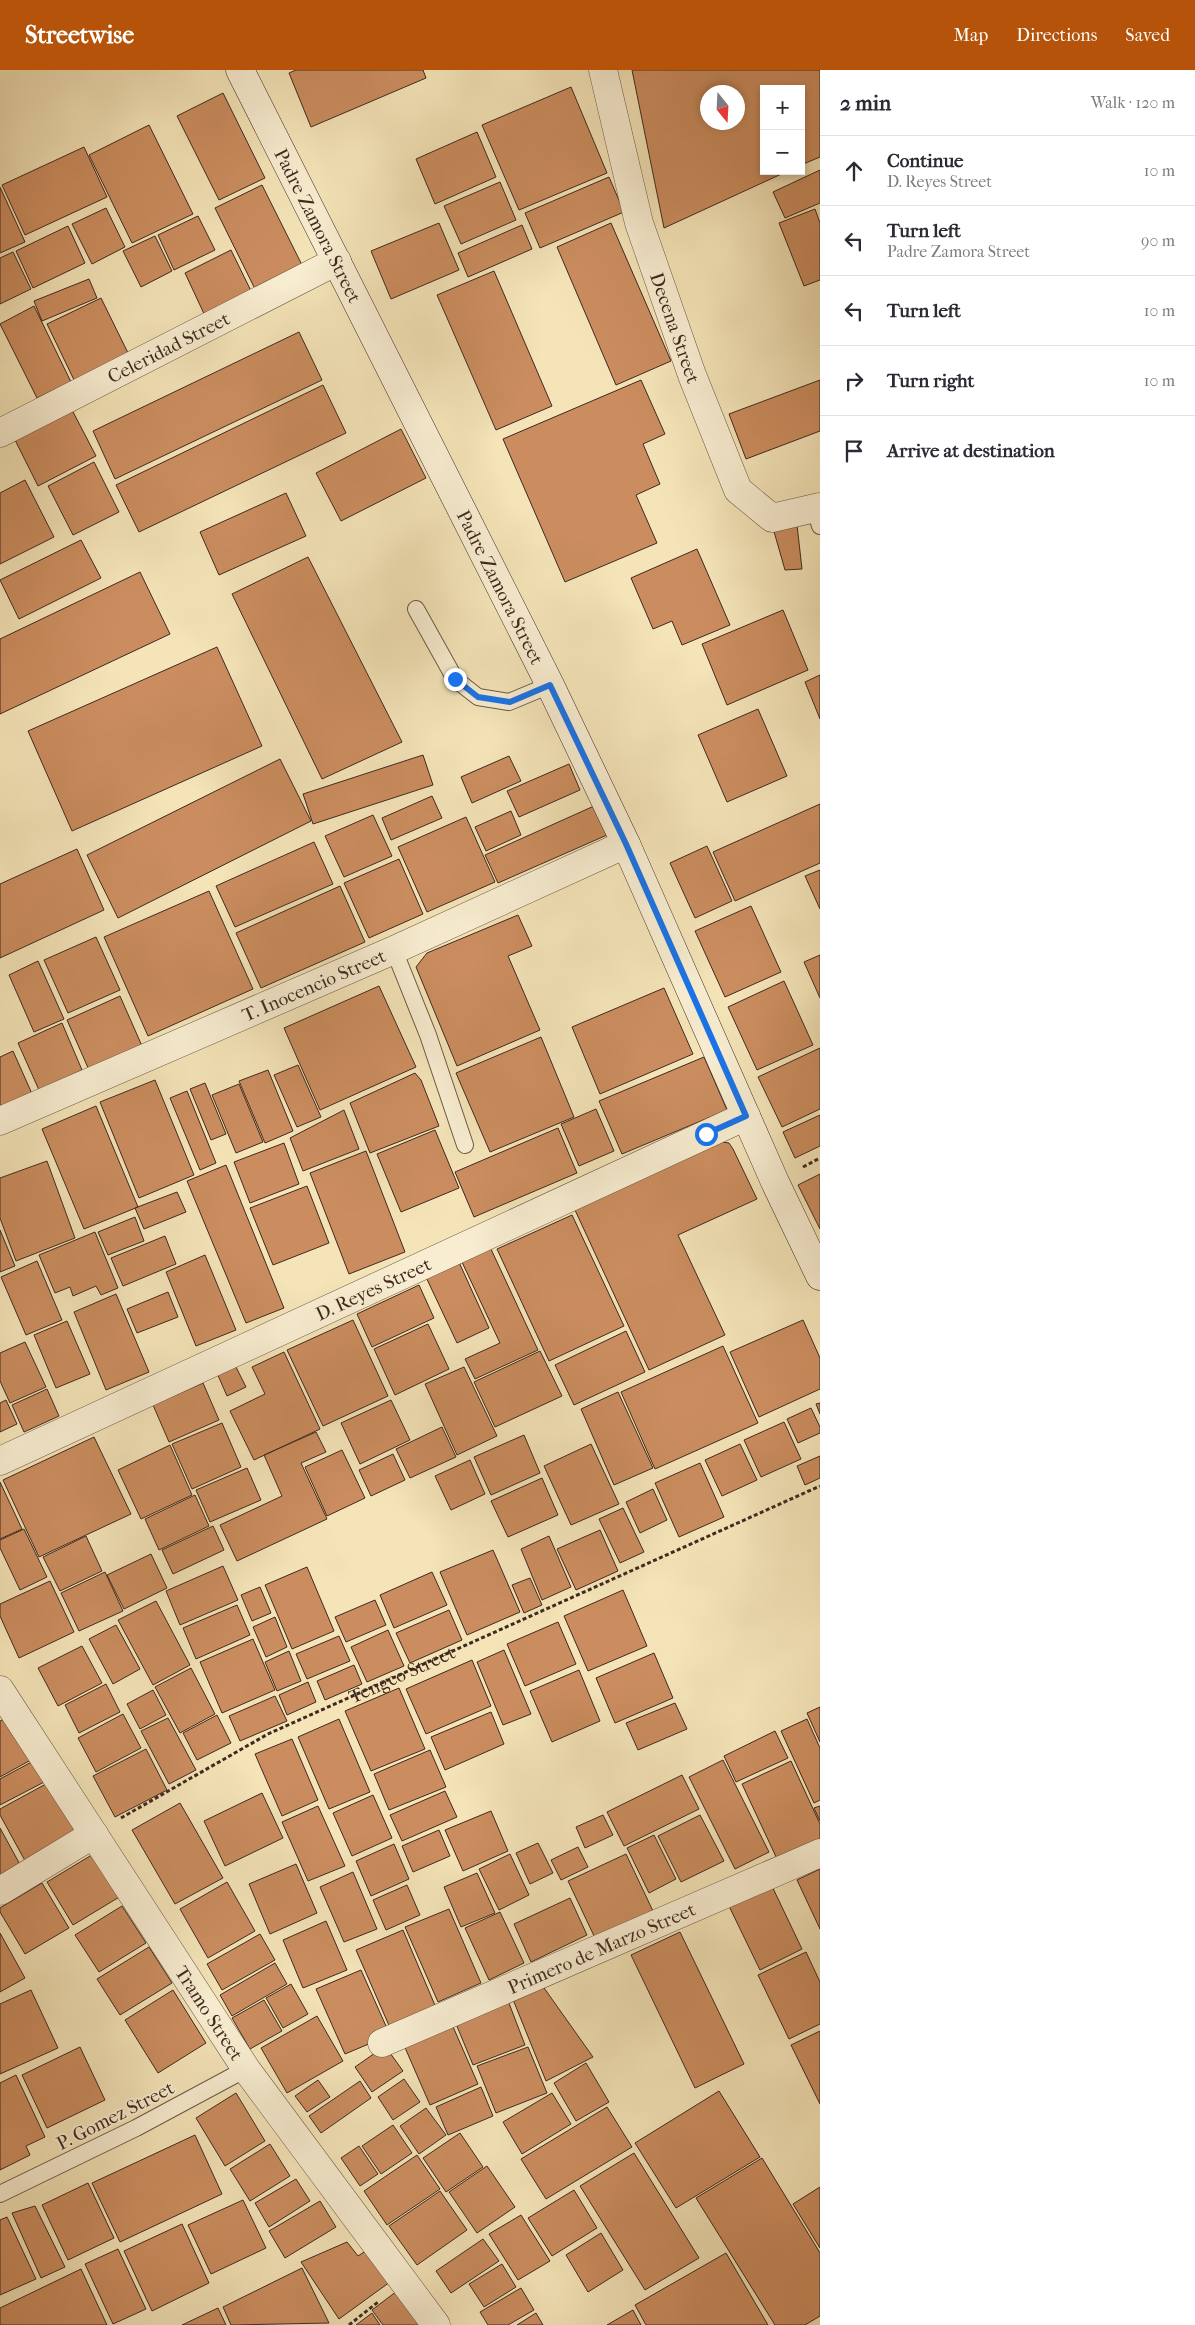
<!DOCTYPE html>
<meta charset="utf-8">
<style>
:root{--surface:#fff;--page:#f2f2f3;--text:#2b2b33;--muted:#7c7c81;--line:#e1e1e2;--accent:#b45309}
body{margin:0;font-family:"IM FELL French Canon",serif;background:var(--page);color:var(--text)}
.controls{position:absolute;right:15px;top:15px;display:grid;overflow:hidden;border-radius:0px;box-shadow:0 2px 8px #0003}
.controls button{width:45px;height:45px;display:grid;place-items:center;padding:0;border:0;border-bottom:1px solid var(--line);background:var(--surface);color:var(--text);font:25px sans-serif}
.compass{position:absolute;left:700px;top:15px;width:45px;height:45px;border-radius:50%;background:var(--surface);box-shadow:0 2px 8px #0003;rotate:162deg}
.stop{position:absolute;width:15px;height:15px;margin:-11px;border:4px solid #1a73e8;border-radius:50%;background:#fff}
.stop.end{background:#1a73e8;border-color:#fff;box-shadow:0 1px 5px #0008}
.list{margin:0;padding:0;list-style:none}
h2{display:flex;justify-content:space-between;align-items:center;height:65px;margin:0;padding:0 20px;font-size:21px}
h2 small{font-size:16px;font-weight:400;color:var(--muted)}
.list li{display:grid;grid-template-columns:32px 1fr auto;gap:15px;align-items:center;box-sizing:border-box;height:70px;padding:0 20px;border-top:1px solid var(--line)}
.list b{display:block;font-size:19px;white-space:nowrap}
.list p{margin:0;font-size:16px;white-space:nowrap;color:var(--muted)}
.list em{font-size:16px;font-style:normal;color:var(--muted)}
.icon{flex:none;width:28px;height:28px;fill:none;stroke:currentColor;stroke-width:2;stroke-linecap:round;stroke-linejoin:round}
.map{position:relative;flex:none;width:820px;height:2255px;overflow:hidden}
header{display:flex;align-items:center;gap:30px;box-sizing:border-box;height:70px;padding:0 25px;background:var(--accent);color:#fff}
header strong{font-size:24px}
nav{display:flex;gap:28px;margin-inline-start:auto;font-size:18px}
main{display:flex}
aside{flex:1;background:var(--surface)}
.map>svg:first-child{display:block}
.building{fill:#cb8d5f;stroke:#3f291f;fill-rule:evenodd}
.lines{fill:none;stroke-linecap:round;stroke-linejoin:round}
.lane-casing{stroke:#6c5845;stroke-width:18}
.street-casing{stroke:#6c5845;stroke-width:29}
.secondary-casing{stroke:#3f291f;stroke-width:29}
.path{stroke:#3f291f;stroke-width:3;stroke-dasharray:4 2.5;stroke-linecap:butt}
.lane{stroke:#f8edd1;stroke-width:16}
.street{stroke:#f8edd1;stroke-width:28}
.secondary{stroke:#f8edd1;stroke-width:28}
.route{stroke:#1a73e8;stroke-width:6}
.labels{text-anchor:middle;stroke-width:4;stroke-linejoin:round;paint-order:stroke}
.street-label{font-size:19px;fill:#3f291f;stroke:#f8edd1}
</style>
<header>
<strong>Streetwise</strong>
<nav><a>Map</a><a>Directions</a><a>Saved</a></nav>
</header>
<main>
<div class="map">
<svg width="820" height="2255" viewBox="0 0 820 2255">
<rect width="100%" height="100%" fill="#f4e4b8"/>
<filter id="stains"><feTurbulence type="fractalNoise" baseFrequency=".004" numOctaves="4"/><feColorMatrix values="0 0 0 0 .2 0 0 0 0 .09 0 0 0 0 .02 0 0 0 .5 -.17"/></filter>
<radialGradient id="worn" r=".72"><stop offset=".6" stop-color="#630" stop-opacity="0"/><stop offset="1" stop-color="#630" stop-opacity=".3"/></radialGradient>
<!-- building -->
<path class="building" d="M296,0H423L426,8L311,57L289,3Z
M632,0H820V87L801,95V19H764V101H788L664,158ZM708,22H738V52H708Z
M571,17L607,103L519,140L482,55Z
M223,23L265,108L219,130L177,46Z
M149,55L193,144L132,173L89,85Z
M477,62L496,107L435,134L416,89Z
M84,77L107,127L25,165L2,115Z
M820,100V133L785,148L773,122Z
M609,107L624,142L540,178L525,143Z
M500,112L516,150L461,174L444,136Z
M262,115L303,197L256,221L215,138Z
M0,117L25,172L0,183Z
M106,138L125,177L92,194L72,154Z
M815,139L820,153V210L804,216L779,153Z
M198,146L215,180L174,200L158,165Z
M439,153L459,200L391,229L371,181Z
M611,153L671,291L616,315L557,177Z
M522,155L532,179L468,207L458,183Z
M68,156L85,193L33,218L16,181Z
M155,166L172,201L141,217L123,181Z
M231,180L253,225L206,248L185,203Z
M13,182L31,219L0,234V188Z
M494,201L552,336L496,360L437,225Z
M89,209L97,228L42,251L34,231Z
M101,228L130,287L76,314L47,254Z
M34,236L71,312L37,328L0,254Z
M299,262L322,310L115,409L93,361Z
M641,310L665,364L643,374L660,414L636,425L657,473L565,512L503,369Z
M820,310V361L746,389L729,344Z
M323,315L346,363L139,462L116,415Z
M71,338L96,386L38,416L14,368Z
M401,359L426,408L341,451L316,403Z
M94,392L119,442L73,465L48,416Z
M25,410L54,467L0,494V423Z
M286,423L306,466L219,505L200,462Z
M797,455L802,499L785,500L773,458Z
M81,470L101,508L19,549L0,510Z
M697,479L730,555L682,575L672,551L653,559L631,508Z
M308,487L402,672L322,709L232,524Z
M140,502L170,564L0,644V569Z
M783,540L808,600L727,635L702,574Z
M217,577L262,676L72,761L28,661Z
M820,605V649L805,612Z
M758,639L787,706L727,732L698,665Z
M423,685L433,715L313,754L303,724Z
M509,686L521,711L472,733L461,707Z
M280,689L311,751L118,848L87,785Z
M569,694L580,720L519,747L507,721Z
M432,726L442,748L391,770L382,748Z
M820,734V793L735,831L713,782Z
M594,736L607,765L498,813L485,785Z
M511,741L521,765L486,781L475,757Z
M373,745L392,786L344,807L325,766Z
M466,747L495,812L427,842L398,777Z
M314,772L333,814L235,857L216,816Z
M707,776L732,831L695,848L670,793Z
M77,779L104,840L0,888V814Z
M399,789L423,844L369,868L344,813Z
M820,800V839L805,806Z
M340,816L365,872L261,918L236,863Z
M209,821L253,919L148,966L104,867Z
M751,836L781,902L725,927L695,861Z
M518,845L532,876L508,886L540,960L457,996L416,897L427,883Z
M96,867L120,920L68,943L44,890Z
M820,885V928L804,892Z
M38,891L64,949L34,962L9,905Z
M784,911L813,975L757,1000L728,937Z
M379,916L416,997L320,1040L284,958Z
M664,918L693,984L600,1024L572,957Z
M120,926L142,976L89,1000L67,950Z
M62,953L82,1000L39,1020L18,973Z
M541,967L574,1047L490,1082L456,1003Z
M820,978V1039L782,1057L758,1007Z
M13,981L33,1026L0,1040V987Z
M704,987L727,1040L622,1084L599,1031Z
M298,995L321,1047L297,1057L274,1005Z
M268,1000L293,1061L265,1073L239,1011Z
M415,1003L421,1010L439,1056L370,1083L350,1033Z
M155,1010L194,1105L139,1128L100,1032Z
M205,1013L226,1064L211,1070L190,1019Z
M239,1014L263,1072L236,1083L212,1025Z
M187,1021L216,1093L200,1100L170,1028Z
M96,1036L138,1137L84,1159L42,1059Z
M596,1039L614,1081L579,1096L561,1054Z
M344,1040L359,1079L303,1101L290,1068Z
M820,1045V1076L795,1088L783,1062Z
M558,1058L577,1103L474,1147L455,1102Z
M435,1060L459,1118L401,1142L377,1084Z
M722,1072L729,1073L733,1079L757,1129L678,1165L725,1265L649,1300L575,1140Z
M284,1073L299,1114L250,1133L234,1092Z
M366,1081L405,1182L349,1204L310,1103Z
M47,1091L75,1168L16,1191L0,1148V1108Z
M226,1095L284,1238L246,1253L187,1111Z
M820,1104V1159L798,1115Z
M307,1116L329,1173L273,1195L250,1138Z
M177,1122L186,1142L144,1159L135,1138Z
M572,1145L624,1256L549,1291L497,1179Z
M135,1147L144,1171L108,1185L98,1162Z
M0,1160L15,1196L0,1202Z
M95,1162L118,1218L101,1225L96,1216L73,1226L70,1217L55,1223L39,1185Z
M165,1166L176,1194L123,1216L111,1188Z
M490,1177L538,1280L475,1309L465,1289L500,1273L461,1190Z
M205,1185L236,1260L196,1276L166,1202Z
M458,1190L489,1258L457,1273L425,1205Z
M37,1191L62,1250L26,1265L1,1207Z
M419,1215L434,1248L372,1277L357,1244Z
M168,1222L178,1247L137,1263L127,1239Z
M116,1224L149,1302L106,1320L74,1242Z
M353,1250L388,1326L323,1356L287,1280Z
M803,1250L820,1288V1319L759,1347L730,1282Z
M67,1251L90,1304L56,1318L34,1265Z
M428,1254L449,1299L395,1325L374,1279Z
M626,1261L645,1302L574,1335L555,1295Z
M25,1272L46,1317L10,1333L0,1311V1283Z
M723,1276L758,1353L655,1399L621,1322Z
M540,1281L562,1326L495,1357L474,1312Z
M284,1282L320,1359L254,1390L230,1341L265,1324L252,1297Z
M235,1295L246,1317L227,1326L217,1303Z
M464,1297L497,1366L457,1385L425,1314Z
M203,1313L219,1350L169,1372L153,1335Z
M47,1319L59,1346L24,1362L12,1335Z
M618,1322L653,1398L614,1415L581,1339Z
M6,1330L17,1354L0,1362V1333Z
M391,1330L410,1370L360,1394L341,1353Z
M820,1333V1344L816,1334Z
M811,1338L820,1357V1363L798,1373L787,1349Z
M784,1352L801,1389L761,1407L744,1370Z
M222,1353L241,1397L192,1419L172,1374Z
M442,1357L456,1387L410,1408L396,1379Z
M316,1362L326,1382L301,1393L327,1449L237,1491L220,1455L282,1426L264,1385Z
M524,1365L540,1403L491,1425L474,1387Z
M94,1367L131,1444L39,1487L3,1410Z
M591,1374L619,1434L571,1455L544,1396Z
M740,1374L757,1410L722,1426L705,1390Z
M170,1375L192,1425L141,1449L118,1400Z
M342,1380L365,1428L327,1446L305,1397Z
M393,1384L405,1410L371,1426L359,1400Z
M820,1386V1408L805,1415L797,1396Z
M470,1390L485,1424L451,1440L435,1406Z
M700,1393L724,1447L679,1467L655,1413Z
M247,1398L261,1430L210,1452L196,1420Z
M542,1408L558,1445L508,1467L491,1431Z
M0,1412L22,1459L0,1469Z
M653,1419L667,1450L640,1463L626,1432Z
M195,1425L209,1456L159,1480L145,1449Z
M623,1438L644,1482L620,1493L599,1449Z
M213,1456L224,1480L173,1504L162,1480Z
M24,1459L47,1507L20,1520L0,1478V1470Z
M600,1460L618,1501L576,1520L557,1479Z
M86,1466L102,1501L60,1521L43,1487Z
M549,1466L571,1517L542,1530L521,1479Z
M493,1480L520,1542L467,1565L440,1502Z
M151,1484L167,1518L124,1539L107,1505Z
M223,1496L238,1530L180,1555L166,1521Z
M307,1497L334,1561L292,1579L265,1515Z
M105,1502L123,1541L79,1561L61,1523Z
M432,1502L447,1535L394,1558L380,1525Z
M530,1508L542,1535L524,1543L512,1515Z
M50,1511L74,1562L19,1588L0,1546V1534Z
M260,1517L271,1543L252,1551L241,1525Z
M623,1520L647,1576L588,1601L564,1546Z
M375,1530L386,1555L346,1572L335,1547Z
M156,1531L190,1595L153,1615L118,1550Z
M237,1535L250,1565L196,1589L183,1558Z
M449,1540L462,1570L410,1593L396,1563Z
M275,1547L287,1577L266,1587L253,1557Z
M558,1552L576,1594L525,1616L507,1574Z
M116,1555L140,1599L113,1614L89,1569Z
M388,1560L404,1596L367,1612L351,1577Z
M339,1566L350,1591L307,1609L296,1584Z
M253,1569L275,1620L222,1643L200,1592Z
M82,1576L102,1613L58,1636L38,1598Z
M504,1580L531,1644L503,1655L477,1592Z
M289,1581L301,1611L277,1621L265,1592Z
M654,1583L673,1628L615,1653L596,1608Z
M472,1590L491,1636L426,1664L406,1619Z
M354,1595L362,1614L325,1630L317,1611Z
M191,1598L215,1644L180,1663L155,1617Z
M579,1600L600,1651L552,1672L530,1621Z
M308,1612L316,1632L287,1645L279,1625Z
M106,1614L120,1642L79,1663L65,1635Z
M399,1618L425,1679L371,1701L345,1641Z
M153,1620L166,1645L140,1659L127,1634Z
M275,1626L287,1651L240,1671L229,1646Z
M675,1633L687,1659L638,1680L626,1653Z
M820,1637V1672L807,1643Z
M491,1642L504,1674L445,1700L431,1667Z
M14,1644L38,1686L0,1707V1651Z
M123,1644L141,1678L96,1702L78,1668Z
M217,1645L231,1673L197,1690L183,1663Z
M168,1648L196,1700L169,1714L141,1661Z
M339,1649L370,1722L329,1739L298,1667Z
M807,1649L820,1678V1730L814,1733L781,1661Z
M775,1661L788,1688L736,1712L724,1686Z
M292,1669L318,1730L282,1746L255,1684Z
M146,1679L167,1720L115,1747L93,1706Z
M430,1680L446,1717L389,1740L374,1704Z
M37,1689L48,1710L0,1735V1709Z
M723,1690L769,1782L735,1799L689,1707Z
M791,1691L820,1754V1772L778,1791L742,1714Z
M682,1705L699,1739L624,1776L607,1742Z
M55,1709L86,1766L29,1798L0,1745V1739Z
M445,1721L457,1747L402,1771L390,1745Z
M262,1723L283,1768L225,1796L204,1751Z
M373,1725L392,1768L352,1786L333,1743Z
M180,1733L223,1808L175,1834L132,1760Z
M318,1736L345,1796L308,1811L282,1752Z
M820,1736V1751L814,1738Z
M491,1741L508,1781L463,1801L445,1760Z
M603,1745L613,1765L585,1778L576,1757Z
M700,1745L724,1791L681,1812L658,1766Z
M0,1758L23,1800L0,1813Z
M439,1760L450,1786L413,1802L402,1776Z
M654,1765L676,1809L649,1823L627,1778Z
M538,1773L553,1803L530,1814L516,1783Z
M394,1774L409,1809L371,1826L356,1791Z
M578,1777L588,1797L561,1810L551,1790Z
M95,1783L121,1826L73,1855L47,1812Z
M510,1784L529,1825L499,1840L479,1799Z
M626,1784L653,1841L595,1868L568,1811Z
M296,1794L317,1843L270,1864L249,1814Z
M820,1799V1859L797,1810Z
M353,1802L377,1859L344,1872L320,1817Z
M477,1803L495,1843L461,1857L444,1817Z
M227,1812L255,1861L208,1888L180,1839Z
M770,1812L802,1879L760,1900L727,1832Z
M42,1813L69,1858L25,1884L0,1842V1838Z
M407,1815L420,1845L386,1860L373,1830Z
M570,1828L587,1865L531,1892L514,1854Z
M122,1836L146,1873L99,1902L75,1865Z
M449,1839L481,1913L438,1932L405,1857Z
M500,1842L524,1893L489,1910L465,1858Z
M326,1851L347,1900L303,1918L283,1870Z
M403,1860L437,1940L391,1960L356,1880Z
M680,1862L744,1994L695,2018L631,1885Z
M0,1863L25,1908L0,1922Z
M260,1864L275,1890L222,1920L207,1894Z
M149,1877L172,1913L120,1945L97,1909Z
M806,1882L820,1912V1954L789,1969L758,1905Z
M275,1893L287,1914L232,1946L220,1925Z
M361,1900L390,1965L345,1984L316,1919Z
M291,1914L308,1944L283,1958L266,1928Z
M542,1915L593,1987L546,2011L512,1927Z
M31,1920L58,1978L0,2004V1934Z
M173,1920L206,1973L158,2003L125,1950Z
M507,1928L525,1975L473,1995L454,1949Z
M264,1930L282,1961L250,1979L232,1948Z
M317,1946L343,1991L287,2023L261,1978Z
M451,1952L478,2014L430,2035L403,1973Z
M820,1961V2034L791,1975Z
M385,1976L403,2001L372,2022L355,1997Z
M80,1977L105,2030L47,2058L22,2005Z
M528,1977L547,2023L496,2043L477,1996Z
M586,1993L609,2032L576,2051L554,2013Z
M16,2005L45,2067L26,2076L30,2085L0,2100V2013Z
M404,2009L420,2032L393,2050L378,2027Z
M318,2010L330,2027L307,2042L295,2026Z
M360,2011L371,2028L321,2063L309,2046Z
M481,2017L493,2046L448,2065L436,2037Z
M719,2021L760,2087L676,2138L635,2073Z
M236,2023L265,2071L225,2096L196,2048Z
M552,2023L571,2054L522,2084L503,2052Z
M607,2037L632,2077L546,2129L521,2089Z
M426,2038L446,2065L419,2084L400,2056Z
M393,2055L412,2083L381,2104L362,2076Z
M460,2063L483,2097L446,2122L423,2088Z
M195,2065L222,2124L120,2172L92,2113Z
M270,2074L290,2106L250,2131L230,2099Z
M359,2076L378,2104L360,2116L341,2088Z
M634,2083L699,2188L645,2220L580,2116Z
M417,2085L440,2119L387,2155L364,2121Z
M762,2088L820,2183V2246L805,2255H775L696,2128Z
M487,2096L515,2137L477,2163L449,2122Z
M296,2109L310,2131L269,2157L255,2133Z
M88,2113L114,2168L68,2190L42,2135Z
M820,2117V2178L793,2134Z
M574,2120L597,2158L552,2186L528,2148Z
M440,2121L467,2160L417,2195L389,2156Z
M243,2130L266,2178L211,2204L188,2155Z
M320,2131L336,2157L285,2188L269,2161Z
M35,2136L65,2197L41,2208L12,2143Z
M521,2145L550,2191L518,2210L489,2164Z
M7,2147L36,2209L0,2225V2150Z
M182,2154L209,2213L152,2241L124,2181Z
M601,2163L623,2200L588,2222L566,2185Z
M483,2169L499,2191L451,2223L436,2201Z
M347,2172L358,2186L367,2180L390,2212L339,2249L301,2192Z
M118,2179L146,2239L113,2254L85,2194Z
M726,2183L768,2255H646L635,2235Z
M502,2194L516,2217L484,2237L469,2214Z
M302,2198L329,2253L231,2255L223,2237Z
M81,2199L107,2255H0V2238Z
M521,2218L534,2240L508,2255H488L480,2242Z
M397,2221L422,2255H383L372,2240Z
M218,2238L226,2255H182Z
M633,2240L641,2255H607Z
M372,2243L380,2255H356Z
M536,2243L543,2255H517Z"/>
<g class="lines">
<defs>
<path id="lane" d="M815,439L820,456
M416,539L455,609L478,627L509,632L550,615
M394,880L428,965L465,1075
M0,2124L136,2058L246,1999"/>
<g id="street">
<path id="s2" d="M603,0L639,153L692,305L738,420L772,448L820,437"/>
<path id="s3" d="M0,363L337,191"/>
<path id="s4" d="M0,1051L394,880L626,774"/>
<path id="s5" d="M0,1391L746,1046"/>
<path id="s6" d="M0,1620L246,1999L436,2255"/>
<path d="M0,1821L94,1764"/>
<path id="s7" d="M382,1973L820,1783"/>
</g>
<g id="secondary">
<path id="s8" d="M240,0L550,615L626,774L775,1112L820,1206"/>
</g>
</defs>
<!-- lane casing -->
<use href="#lane" class="lane-casing"/>
<!-- street casing -->
<use href="#street" class="street-casing"/>
<!-- secondary casing -->
<use href="#secondary" class="secondary-casing"/>
<!-- path -->
<g class="path">
<path d="M803,1097L820,1088"/>
<path id="s1" d="M121,1748L268,1664L820,1416"/>
<path d="M349,2255L378,2232"/>
</g>
<!-- lane -->
<use href="#lane" class="lane"/>
<!-- street -->
<use href="#street" class="street"/>
<!-- secondary -->
<use href="#secondary" class="secondary"/>
</g>
<g class="lines">
<!-- route -->
<path class="route" d="M455,609L478,627L510,632L550,615L626,774L746,1046L706,1064"/>
</g>
<g class="labels">
<!-- street labels -->
<g class="street-label">
<text dy="7" stroke="none"><textPath href="#s8" startOffset="174">Padre Zamora Street</textPath></text>
<text dy="7" stroke="none"><textPath href="#s2" startOffset="268">Decena Street</textPath></text>
<text dy="7" stroke="none"><textPath href="#s3" startOffset="189">Celeridad Street</textPath></text>
<text dy="7" stroke="none"><textPath href="#s8" startOffset="579">Padre Zamora Street</textPath></text>
<text dy="7" stroke="none"><textPath href="#s4" startOffset="342">T. Inocencio Street</textPath></text>
<text dy="7" stroke="none"><textPath href="#s5" startOffset="411">D. Reyes Street</textPath></text>
<text dy="7" stroke="none"><textPath href="#s1" startOffset="316">Tengco Street</textPath></text>
<text dy="7" stroke="none"><textPath href="#s7" startOffset="239">Primero de Marzo Street</textPath></text>
<text dy="7" stroke="none"><textPath href="#s6" startOffset="385">Tramo Street</textPath></text>
<text transform="translate(115 2045) rotate(-27)" y="7">P. Gomez Street</text>
</g>
</g>
<rect width="100%" height="100%" filter="url(#stains)"/>
<rect width="100%" height="100%" fill="url(#worn)"/>
</svg>
<div class="controls">
<button>+</button>
<button>−</button>
</div>
<svg class="compass" viewBox="-18 -18 36 36"><path d="M0-13l5 13h-10z" fill="#e53935"/><path d="M0 13l5-13h-10z" fill="#7c7c81"/></svg>
<div class="stop" style="left:706px;top:1064px"></div>
<div class="stop end" style="left:455px;top:609px"></div>
</div>
<aside>
<h2>2 min<small>Walk · 120 m</small></h2>
<ul class="list">
<li><svg class="icon" aria-label="ahead" viewBox="0 0 24 24"><path d="M12 20V5M6 11l6-6 6 6"/></svg><div><b>Continue</b><p>D. Reyes Street</p></div><em>10 m</em></li>
<li><svg class="icon" aria-label="left" viewBox="0 0 24 24"><path d="M17 20v-9H6M10 6l-5 5 5 5"/></svg><div><b>Turn left</b><p>Padre Zamora Street</p></div><em>90 m</em></li>
<li><svg class="icon" aria-label="left" viewBox="0 0 24 24"><path d="M17 20v-9H6M10 6l-5 5 5 5"/></svg><div><b>Turn left</b></div><em>10 m</em></li>
<li><svg class="icon" aria-label="right" viewBox="0 0 24 24"><path d="M7 20v-9h11M14 6l5 5-5 5"/></svg><div><b>Turn right</b></div><em>10 m</em></li>
<li><svg class="icon" aria-label="arrive" viewBox="0 0 24 24"><path d="M6 21V4h12l-3 4 3 4H6"/></svg><div><b>Arrive at destination</b></div></li>
</ul>
</aside>
</main>
